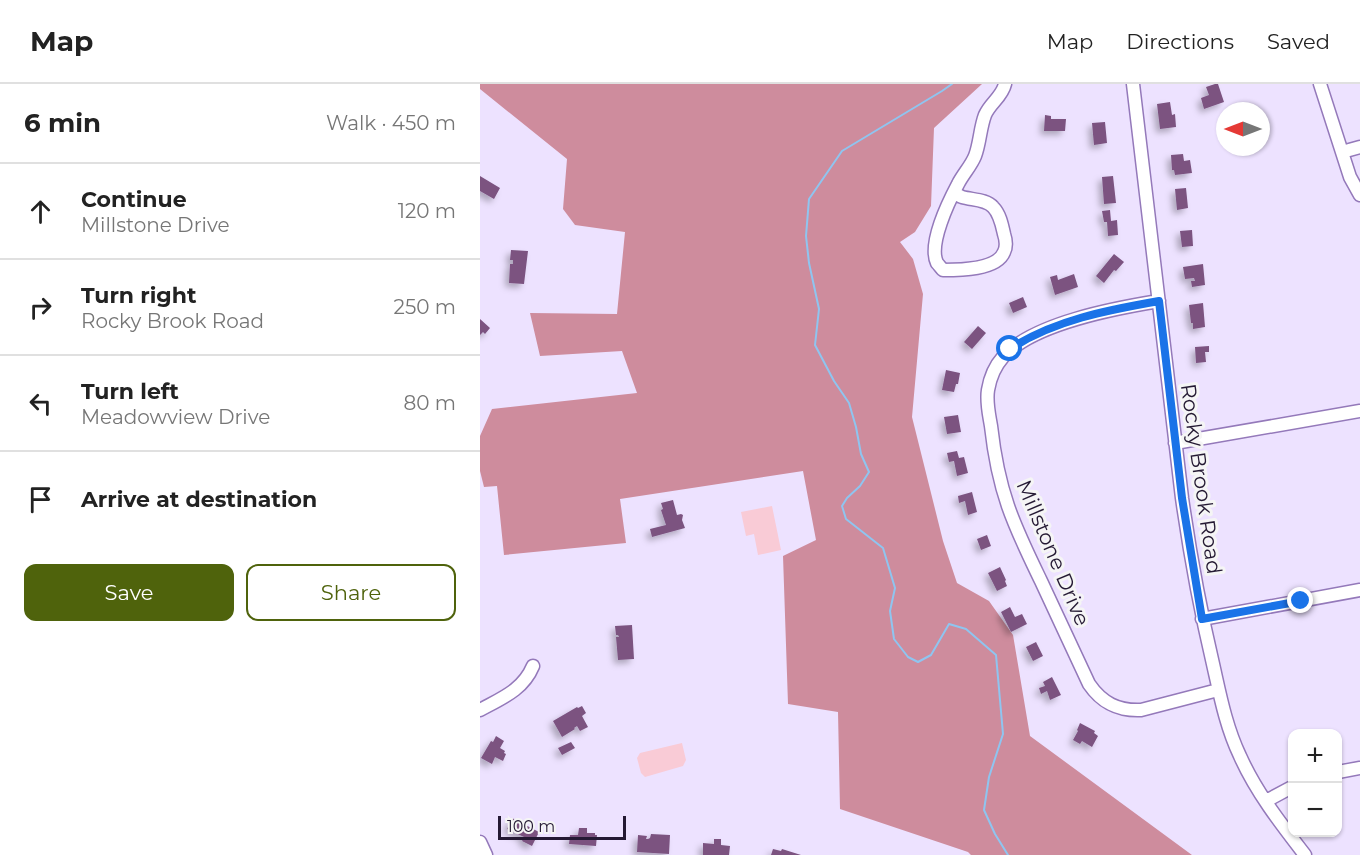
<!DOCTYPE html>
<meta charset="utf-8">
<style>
:root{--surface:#fff;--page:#f6f6f6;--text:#222;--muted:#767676;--line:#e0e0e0;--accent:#4f630c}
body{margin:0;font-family:Montserrat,sans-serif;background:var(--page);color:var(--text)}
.controls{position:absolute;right:18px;bottom:18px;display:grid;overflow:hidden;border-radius:12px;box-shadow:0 2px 4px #0004}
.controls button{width:54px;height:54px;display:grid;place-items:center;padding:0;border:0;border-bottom:2px solid var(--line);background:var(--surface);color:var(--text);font:30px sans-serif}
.compass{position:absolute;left:736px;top:18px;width:54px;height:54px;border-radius:50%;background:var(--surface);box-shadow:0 2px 4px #0004;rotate:270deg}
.scale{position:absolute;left:18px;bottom:15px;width:128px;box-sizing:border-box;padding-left:6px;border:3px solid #241933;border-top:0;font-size:16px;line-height:21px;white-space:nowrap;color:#241933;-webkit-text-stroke:4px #f5f5f5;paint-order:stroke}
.stop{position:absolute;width:18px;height:18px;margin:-14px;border:4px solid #1a73e8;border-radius:50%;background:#fff}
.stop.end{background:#1a73e8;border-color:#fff;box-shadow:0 2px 6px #0008}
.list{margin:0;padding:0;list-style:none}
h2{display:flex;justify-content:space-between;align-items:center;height:78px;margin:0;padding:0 24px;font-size:26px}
h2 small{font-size:20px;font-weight:400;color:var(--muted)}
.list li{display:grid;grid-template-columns:39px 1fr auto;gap:18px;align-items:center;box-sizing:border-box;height:96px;padding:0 24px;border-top:2px solid var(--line)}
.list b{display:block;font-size:22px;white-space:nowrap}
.list p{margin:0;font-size:20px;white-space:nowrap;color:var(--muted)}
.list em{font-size:20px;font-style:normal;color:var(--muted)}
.actions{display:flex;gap:12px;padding:18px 24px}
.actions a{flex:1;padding:14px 0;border:2px solid var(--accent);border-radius:12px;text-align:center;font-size:21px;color:var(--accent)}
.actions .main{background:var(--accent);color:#fff}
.icon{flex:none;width:33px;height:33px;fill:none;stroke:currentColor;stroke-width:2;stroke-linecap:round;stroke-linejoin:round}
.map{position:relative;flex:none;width:880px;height:771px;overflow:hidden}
header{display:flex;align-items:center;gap:36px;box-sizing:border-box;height:84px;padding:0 30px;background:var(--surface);border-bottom:2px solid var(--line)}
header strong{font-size:28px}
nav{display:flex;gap:33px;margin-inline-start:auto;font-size:21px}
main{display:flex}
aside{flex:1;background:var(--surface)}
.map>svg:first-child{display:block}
.green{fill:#f9cbd6}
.forest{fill:#ce8c9d}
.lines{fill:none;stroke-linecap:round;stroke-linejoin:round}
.stream{stroke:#8fc5f0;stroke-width:2}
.building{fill:#7b5380;filter:url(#shadow)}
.minor-casing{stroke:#9479ba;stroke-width:15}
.minor{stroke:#fff;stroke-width:12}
.route{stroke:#1a73e8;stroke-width:8}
.labels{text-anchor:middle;stroke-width:6;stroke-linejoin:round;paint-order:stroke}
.street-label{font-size:21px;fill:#241933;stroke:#f5f5f5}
</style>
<header>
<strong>Map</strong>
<nav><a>Map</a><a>Directions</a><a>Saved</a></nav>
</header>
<main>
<aside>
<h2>6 min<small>Walk · 450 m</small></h2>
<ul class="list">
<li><svg class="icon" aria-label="ahead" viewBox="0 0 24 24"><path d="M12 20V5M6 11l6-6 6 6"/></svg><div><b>Continue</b><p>Millstone Drive</p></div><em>120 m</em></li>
<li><svg class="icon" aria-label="right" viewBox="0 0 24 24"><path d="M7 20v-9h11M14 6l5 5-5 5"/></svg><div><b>Turn right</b><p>Rocky Brook Road</p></div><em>250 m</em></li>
<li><svg class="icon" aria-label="left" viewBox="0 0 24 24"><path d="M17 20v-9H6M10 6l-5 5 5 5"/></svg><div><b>Turn left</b><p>Meadowview Drive</p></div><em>80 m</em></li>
<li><svg class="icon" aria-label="arrive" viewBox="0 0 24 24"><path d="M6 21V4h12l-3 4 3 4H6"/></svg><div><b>Arrive at destination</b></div></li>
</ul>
<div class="actions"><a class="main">Save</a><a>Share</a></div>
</aside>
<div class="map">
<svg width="880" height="771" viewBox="0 0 880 771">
<defs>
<filter id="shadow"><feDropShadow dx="-4" dy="4" stdDeviation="3" flood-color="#0004"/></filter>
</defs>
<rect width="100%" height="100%" fill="#ede2ff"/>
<!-- green -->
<path class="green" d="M292,422L301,466L278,471L274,450L266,452L261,428Z
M202,659L206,676L203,682L165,693L161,689L157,674L160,669Z"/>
<!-- forest -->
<path class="forest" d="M0,0H502L454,44L451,122L435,148L420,158L433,175L443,210L432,333L463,457L477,499L509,517L533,551L550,652L712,771H491L488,768L360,725L358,628L308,620L303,472L336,456L323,387L140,415L146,459L24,471L17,402L4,403L0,387V352L12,325L157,309L142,267L60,272L50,229L137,230L145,148L95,141L83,125L87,75L0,5Z"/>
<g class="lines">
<!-- stream -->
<path class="stream" d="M472,0L462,7L362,67L329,115L326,152L329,179L339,225L335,261L354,297L369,319L376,343L381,370L389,388L380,402L367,414L362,422L366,435L403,464L415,504L410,527L414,555L428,573L438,578L451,571L469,540L486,545L516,571L523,650L509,693L504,726L515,750L528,771"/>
</g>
<!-- building -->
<path class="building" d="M735,0H738L744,18L724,25L721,14L729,11L726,3Z
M690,18L692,31L695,30L696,43L680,45L677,20Z
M565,31L571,32V35H586L585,47H564Z
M625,38L627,59L614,61L612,39Z
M703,70L704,77L710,76L712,89L695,91L694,86H692L691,71Z
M0,92L20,104L14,115L0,107Z
M633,92L636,119L624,120L622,93Z
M706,104L708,124L697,126L695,105Z
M630,126L631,137L637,136L638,151L628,152L627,138H624L622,127Z
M712,146L713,162L702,163L700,147Z
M31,166L48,167L44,200L29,199L30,180H33V176H30Z
M634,170L644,178L636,187L634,186L624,199L616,192Z
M723,180L725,201L712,203L711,197H715L714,194L705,195L703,183Z
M594,190L598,203L575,211L570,193L577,191L578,196Z
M543,213L547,223L533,229L529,219Z
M723,219L725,243L713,245V239H711L709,221Z
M0,235L10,244L5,250L3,248L0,251Z
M498,242L506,249L492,265L484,258Z
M729,262V268H725L726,278L716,279L715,263Z
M466,286L480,289L478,300H476L474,308L462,306Z
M478,331L481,348L467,350L464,333Z
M477,367L479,374L484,373L488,389L477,392L474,377L469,378L467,369Z
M492,408L497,428L488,431L485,417L479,419L478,412Z
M193,416L197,431L201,430L203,431L202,436L205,444L172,453L170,445L186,441L181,426L183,425L181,419Z
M507,451L511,462L501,466L497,455Z
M520,483L526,496L525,497L527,502L517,507L508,489Z
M530,523L535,533L542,530L547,540L531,548L521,528Z
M152,541L154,575L138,576L136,553H139L138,551H136L135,542Z
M556,558L563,572L553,577L546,563Z
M572,593L581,611L570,616L567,607L561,610L559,604L565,602L563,598Z
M102,622L106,629L102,632L108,643L100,647L97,642L94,644L95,645L82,653L73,637L97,623L98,624Z
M600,639L615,647L614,649L618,652L612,663L602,657L600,660L593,656L598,647L597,646Z
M16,652L24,657L20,664L25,667L24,669L26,670L23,677L15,673L12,680L1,674L11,657L13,658Z
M91,658L95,664L82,671L78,664Z
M32,734L59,748L52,762L42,757L44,753L27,745Z
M99,744H107V749H115V751H117L116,762L89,760L90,751H98Z
M171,750L190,751L189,770L157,768L158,751L167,752L166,755H168L170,754Z
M234,755H241V761L250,762L249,771H223V759L234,760Z
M293,765L301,767L302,765L321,771H291Z"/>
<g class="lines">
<defs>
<path id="minor" d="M653,0L702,414C710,470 720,525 733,580C740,611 746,643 760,672C776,708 801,740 825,771
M840,0L870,93L880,111
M862,68L880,63
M474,109C477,110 479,112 482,113C492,116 506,115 513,123C520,130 522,141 524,150C526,156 527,162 524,168C517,186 479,186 463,186C461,184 459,181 457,179C448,160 469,117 478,100C483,90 491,82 495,72C500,59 500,44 505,31C510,19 522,13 525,0
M679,217C636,224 553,239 523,273C515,282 510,294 508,306C506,318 509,330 511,342C514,369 519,396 528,422C537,448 549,472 561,497C577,531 593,566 609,600C622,619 638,627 661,626L738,606
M695,359L880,327
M722,535L880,506
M0,626C22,614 43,606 53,582
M858,688L880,684
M786,717L812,703
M0,758L6,771"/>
</defs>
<!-- minor casing -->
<use href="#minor" class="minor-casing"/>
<!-- minor -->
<use href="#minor" class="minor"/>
</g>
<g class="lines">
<!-- route -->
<path class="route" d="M530,265C574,236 628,226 679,217L702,414L722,535L821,517"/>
</g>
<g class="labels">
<!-- street labels -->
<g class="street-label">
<text transform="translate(721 395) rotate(82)" y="7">Rocky Brook Road</text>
<text transform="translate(573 469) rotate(67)" y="7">Millstone Drive</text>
</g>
</g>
</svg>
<div class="controls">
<button>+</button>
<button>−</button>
</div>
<svg class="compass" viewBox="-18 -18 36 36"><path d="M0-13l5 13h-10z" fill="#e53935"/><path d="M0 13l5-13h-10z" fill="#767676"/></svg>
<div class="scale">100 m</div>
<div class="stop" style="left:530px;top:265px"></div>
<div class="stop end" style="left:821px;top:517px"></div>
</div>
</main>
